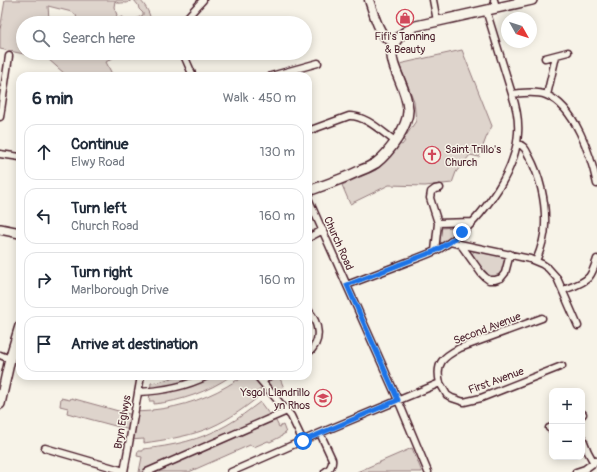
<!DOCTYPE html>
<meta charset="utf-8">
<style>
:root{--surface:#fff;--page:#f2f2f3;--text:#1f2937;--muted:#747a83;--line:#e0e1e3}
body{margin:0;font-family:Pangolin,sans-serif;background:var(--page);color:var(--text)}
.controls{position:absolute;right:12px;bottom:12px;display:grid;overflow:hidden;border-radius:8px;box-shadow:0 2px 10px #0003}
.controls button{width:36px;height:36px;display:grid;place-items:center;padding:0;border:0;border-bottom:1px solid var(--line);background:var(--surface);color:var(--text);font:20px sans-serif}
.compass{position:absolute;left:501px;top:12px;width:36px;height:36px;border-radius:50%;background:var(--surface);box-shadow:0 2px 10px #0003;rotate:129deg}
.stop{position:absolute;width:12px;height:12px;margin:-9px;border:3px solid #1a73e8;border-radius:50%;background:#fff}
.stop.end{background:#1a73e8;border-color:#fff;box-shadow:0 1px 4px #0008}
.list{margin:0;padding:0;list-style:none}
h2{display:flex;justify-content:space-between;align-items:center;height:52px;margin:0;padding:0 16px;font-size:17px}
h2 small{font-size:13px;font-weight:400;color:var(--muted)}
.list li{display:grid;grid-template-columns:26px 1fr auto;gap:12px;align-items:center;box-sizing:border-box;height:56px;margin:0 8px 8px;padding:0 8px;border:1px solid var(--line);border-radius:12px}
.list b{display:block;font-size:15px;white-space:nowrap}
.list p{margin:0;font-size:13px;white-space:nowrap;color:var(--muted)}
.list em{font-size:13px;font-style:normal;color:var(--muted)}
.icon{flex:none;width:22px;height:22px;fill:none;stroke:currentColor;stroke-width:2;stroke-linecap:round;stroke-linejoin:round}
.map{position:relative;flex:none;width:597px;height:472px;overflow:hidden}
.search{position:absolute;background:var(--surface);box-shadow:0 2px 10px #0003;left:16px;top:16px;width:296px;height:44px;display:flex;align-items:center;gap:10px;box-sizing:border-box;padding:0 14px;border-radius:22px;color:var(--muted);font-size:15px}
.panel{position:absolute;background:var(--surface);box-shadow:0 2px 10px #0003;left:16px;top:72px;width:296px;height:308px;border-radius:12px}
.map>svg:first-child{display:block}
.green{fill:#ded4cc;stroke:#947a7c}
.lines{fill:none;stroke-linecap:round;stroke-linejoin:round}
.minor-casing{stroke:#4a1f2b;stroke-width:9}
.tertiary-casing{stroke:#4a1f2b;stroke-width:11}
.secondary-casing{stroke:#4a1f2b;stroke-width:12}
.minor{stroke:#f7f3e8;stroke-width:6}
.tertiary{stroke:#f7f3e8;stroke-width:8}
.secondary{stroke:#f7f3e8;stroke-width:9}
.route{stroke:#1a73e8;stroke-width:5}
.labels{text-anchor:middle;stroke-width:3;stroke-linejoin:round;paint-order:stroke}
.poi-label{font-size:11px;fill:#4a1f2b;stroke:#f7f3e8}
.street-label{font-size:11px;fill:#4a1f2b;stroke:#f7f3e8}
</style>
<div class="map">
<svg width="597" height="472" viewBox="0 0 597 472">
<rect width="100%" height="100%" fill="#f7f3e8"/>
<filter id="ink" filterUnits="userSpaceOnUse"><feTurbulence type="fractalNoise" baseFrequency=".025" numOctaves="2"/><feDisplacementMap in="SourceGraphic" scale="8" xChannelSelector="R" yChannelSelector="G"/><feConvolveMatrix kernelMatrix="1 2 1 2 8 2 1 2 1" color-interpolation-filters="sRGB"/></filter>
<g filter="url(#ink)">
<!-- green -->
<path class="green" d="M5,0H132L127,3C120,2 120,5 115,1L114,7L117,15L113,23H78L76,15L72,12L48,6L49,19L64,23H23V53H121L106,62L112,74L111,76H69L65,74L48,59L0,49V30Z
M134,0H140C146,6 151,15 151,23H116L119,18L123,17L126,22H131L143,15V13L139,9L138,5Z
M462,50L492,126L486,138L479,157L470,155L456,172L452,183L425,186L389,185L350,204L342,185L376,170L390,157L400,144L402,145L405,141L403,140L416,121L414,101L399,64Z
M465,226L448,240L442,244L439,240L440,230L442,228Z
M475,250L504,257C507,263 503,271 499,276L492,278L487,276L472,256H473L472,254Z
M177,376H231C207,392 182,401 154,404V401H149L151,383L156,382V383Z
M241,376H279L284,388L274,395L265,385L256,393V397L257,398C241,411 223,423 204,430C185,437 164,440 144,443V439L129,440L130,430L67,413L68,408L60,406L61,398L70,400L71,398L133,415L135,412L152,411V410C183,407 211,397 237,380L238,381L242,377Z
M260,402L272,418L276,421L279,427L283,425L286,433L282,435V436L270,442L268,441L254,447L250,445L189,472H139L142,457L137,456L138,451H143V449C172,446 201,440 227,425C238,419 249,410 260,402Z
M412,448L422,472H357Z"/>
<g class="lines">
<defs>
<path id="minor" d="M433,0L437,21
M494,0L496,7
M182,23L203,0
M183,53L193,76
M545,58L568,52
M271,76L318,63
M512,94C523,93 536,91 546,95C575,106 591,156 597,184
M547,95L556,56
M0,117L9,56
M308,131L349,116C365,115 382,132 395,141
M517,144C518,144 521,145 522,146C526,148 527,153 529,156C540,176 546,202 545,225C545,238 541,249 536,261
M0,154L20,157
M308,198L398,400L428,472
M438,223L472,222
M308,238L323,230
M450,242L530,259L542,264L548,268L557,278L578,326
M461,245L481,273L485,277L489,280H495L501,278L505,273L510,254
M435,251L438,223L430,198L431,192L435,189L440,188
M347,285C367,277 387,270 407,262C418,258 430,254 441,248C476,227 516,175 518,133C519,120 516,106 512,94L486,10
M563,290C571,287 583,284 589,277C593,272 595,265 597,259
M308,310C319,323 323,341 308,353
M0,355L10,359
M257,376L291,416L303,441
M262,382L269,376
M440,383C435,363 443,357 460,348L542,318
M138,392C162,391 185,387 207,376
M582,415L583,414
M549,428L552,427
M320,433L332,459C333,465 330,469 325,472
M582,437L588,452L594,463
M45,448L124,471
M124,472L141,376
M147,472L287,411
M231,472L320,433L440,383L447,395L452,398L464,402L481,398L562,366
M576,472L585,469L596,461"/>
<path id="tertiary" d="M369,0C373,11 377,29 386,38C388,40 392,41 394,42"/>
<path id="secondary" d="M308,191C325,185 343,179 359,171C365,169 371,166 376,163C389,153 409,126 408,109C406,75 368,48 416,26L532,0
M0,229L20,233
M0,404L10,359L20,326"/>
</defs>
<!-- minor casing -->
<use href="#minor" class="minor-casing"/>
<!-- tertiary casing -->
<use href="#tertiary" class="tertiary-casing"/>
<!-- secondary casing -->
<use href="#secondary" class="secondary-casing"/>
<!-- minor -->
<use href="#minor" class="minor"/>
<!-- tertiary -->
<use href="#tertiary" class="tertiary"/>
<!-- secondary -->
<use href="#secondary" class="secondary"/>
</g>
</g>
<g class="lines" filter="url(#ink)">
<!-- route -->
<path class="route" d="M303,441L398,400L347,285L435,251L450,242L462,232"/>
</g>
<!-- icons -->
<defs>
<symbol id="shop-ring" viewBox="-11 -11 22 22"><circle r="9.5" fill="#f7f3e8" stroke="#d1495b" stroke-width="1.5"/><path d="M-5-2.5h2.3a2.7 3.5 0 0 1 5.4 0H5L5.5 6h-11ZM-1.5-2.5h3a1.5 2.3 0 0 0-3 0Z" fill="#d1495b"/></symbol>
<symbol id="church-ring" viewBox="-11 -11 22 22"><circle r="9.5" fill="#f7f3e8" stroke="#d1495b" stroke-width="1.5"/><path d="M-1.2-6h2.4v3.5h3.3v2.4h-3.3V6h-2.4V-.1h-3.3v-2.4h3.3Z" fill="#d1495b"/></symbol>
<symbol id="school-ring" viewBox="-11 -11 22 22"><circle r="9.5" fill="#f7f3e8" stroke="#d1495b" stroke-width="1.5"/><path d="M0-5L7-2L0 1L-7-2ZM-4 1L0 2.5L4 1V4Q0 6-4 4Z" fill="#d1495b"/></symbol>
</defs>
<g fill-rule="evenodd">
<use href="#shop-ring" x="395" y="8" width="20" height="20"/>
<use href="#church-ring" x="422" y="145" width="20" height="20"/>
<use href="#school-ring" x="313" y="388" width="20" height="20"/>
</g>
<g class="labels">
<!-- poi labels -->
<g class="poi-label">
<text x="405" y="40">Fifi's Tanning<tspan x="405" dy="13">&amp; Beauty</tspan></text>
<text x="445" y="153" text-anchor="start">Saint Trillo's<tspan x="445" dy="13">Church</tspan></text>
<text x="310" y="396" text-anchor="end">Ysgol Llandrillo<tspan x="310" dy="13">yn Rhos</tspan></text>
</g>
<!-- street labels -->
<g class="street-label">
<text transform="translate(339 243) rotate(66)" y="4">Church Road</text>
<text transform="translate(487 328) rotate(-21)" y="4">Second Avenue</text>
<text transform="translate(496 380) rotate(-20)" y="4">First Avenue</text>
<text transform="translate(122 422) rotate(-80)" y="4">Bryn Eglwys</text>
</g>
</g>
</svg>
<div class="controls">
<button>+</button>
<button>−</button>
</div>
<svg class="compass" viewBox="-18 -18 36 36"><path d="M0-13l5 13h-10z" fill="#e53935"/><path d="M0 13l5-13h-10z" fill="#747a83"/></svg>
<div class="stop" style="left:303px;top:441px"></div>
<div class="stop end" style="left:462px;top:232px"></div>
<div class="search"><svg class="icon" aria-label="search" viewBox="0 0 24 24"><circle cx="10" cy="10" r="6"/><path d="M15 15l6 6"/></svg>Search here</div>
<section class="panel">
<h2>6 min<small>Walk · 450 m</small></h2>
<ul class="list">
<li><svg class="icon" aria-label="ahead" viewBox="0 0 24 24"><path d="M12 20V5M6 11l6-6 6 6"/></svg><div><b>Continue</b><p>Elwy Road</p></div><em>130 m</em></li>
<li><svg class="icon" aria-label="left" viewBox="0 0 24 24"><path d="M17 20v-9H6M10 6l-5 5 5 5"/></svg><div><b>Turn left</b><p>Church Road</p></div><em>160 m</em></li>
<li><svg class="icon" aria-label="right" viewBox="0 0 24 24"><path d="M7 20v-9h11M14 6l5 5-5 5"/></svg><div><b>Turn right</b><p>Marlborough Drive</p></div><em>160 m</em></li>
<li><svg class="icon" aria-label="arrive" viewBox="0 0 24 24"><path d="M6 21V4h12l-3 4 3 4H6"/></svg><div><b>Arrive at destination</b></div></li>
</ul>
</section>
</div>
